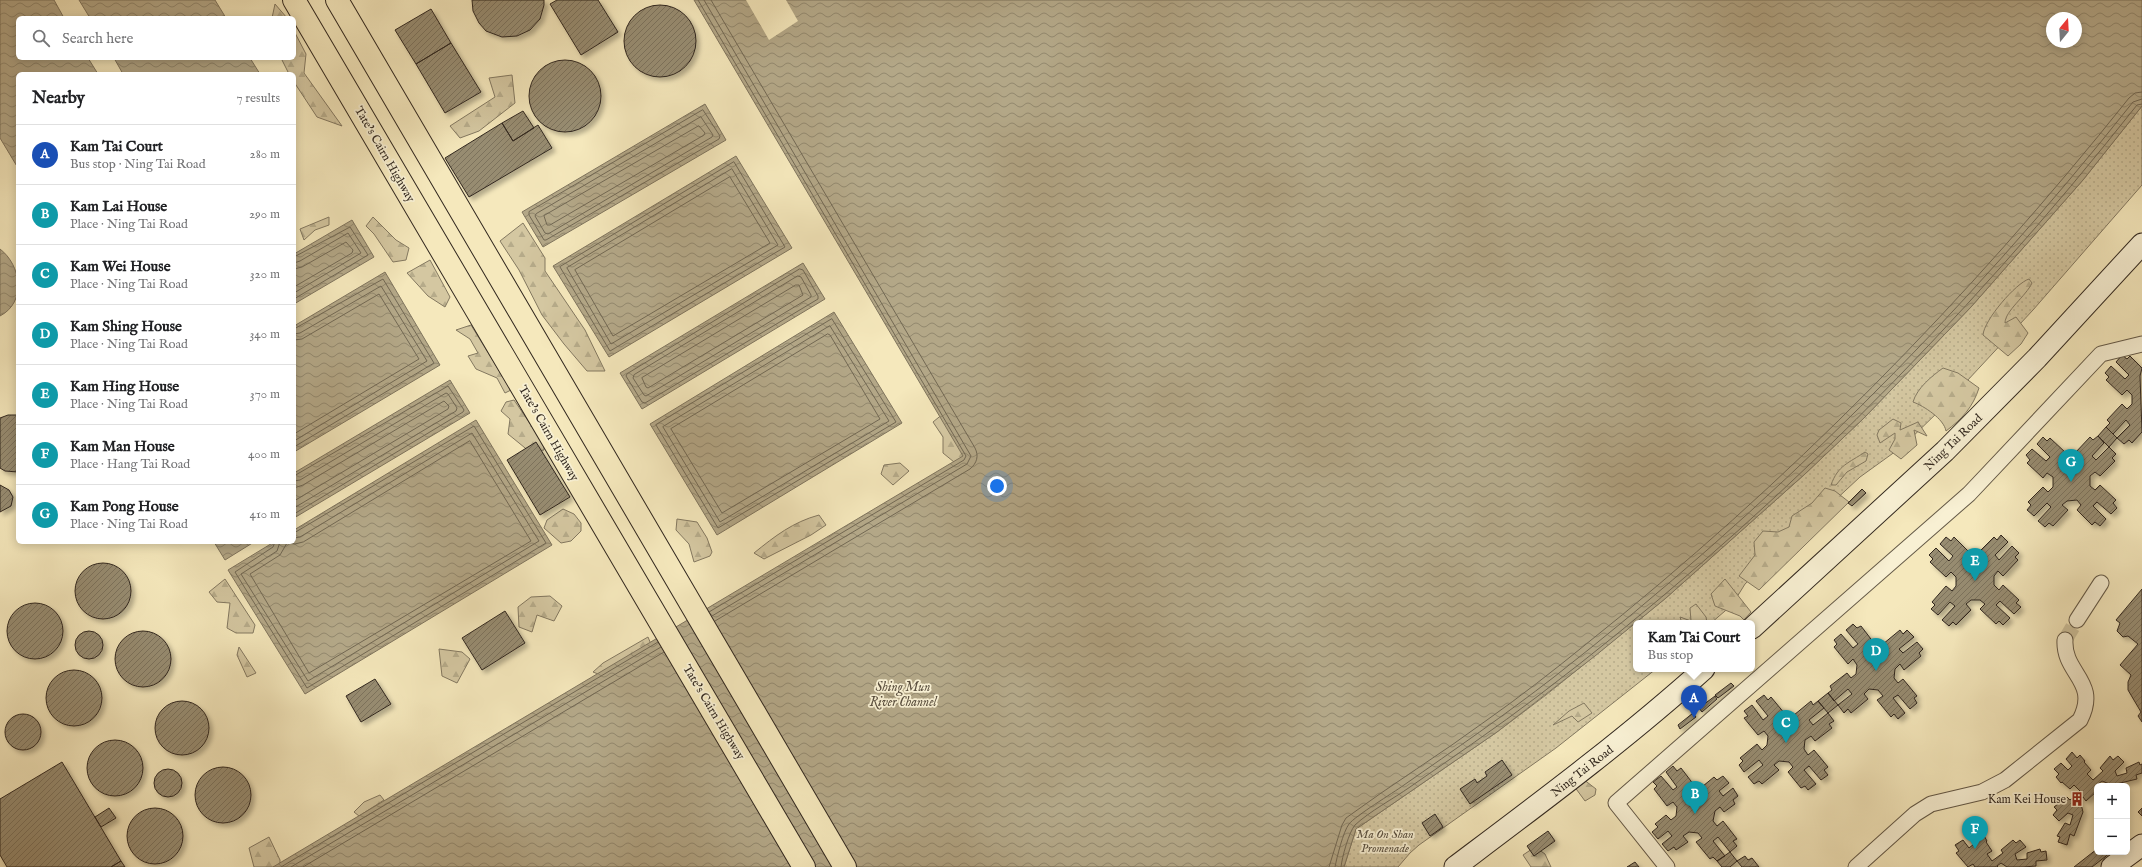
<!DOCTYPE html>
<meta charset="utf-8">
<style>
:root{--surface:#fff;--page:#f2f2f2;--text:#202124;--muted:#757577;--line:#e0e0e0;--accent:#0b8043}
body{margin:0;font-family:"IM FELL English",serif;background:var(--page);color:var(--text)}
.controls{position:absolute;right:12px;bottom:12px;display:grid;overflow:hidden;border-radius:6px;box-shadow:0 2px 10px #0003}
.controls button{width:36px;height:36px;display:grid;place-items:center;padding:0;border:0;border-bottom:1px solid var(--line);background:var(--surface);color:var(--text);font:20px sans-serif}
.compass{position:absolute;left:2046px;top:12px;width:36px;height:36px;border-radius:50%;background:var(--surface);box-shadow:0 2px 10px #0003;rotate:18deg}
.you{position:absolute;left:997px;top:486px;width:14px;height:14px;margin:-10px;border:3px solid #fff;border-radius:50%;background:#1a73e8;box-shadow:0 0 0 6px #1a73e833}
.badge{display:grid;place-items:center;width:26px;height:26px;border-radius:50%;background:var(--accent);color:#fff;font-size:13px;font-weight:700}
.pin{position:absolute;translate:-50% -33px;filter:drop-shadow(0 1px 2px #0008)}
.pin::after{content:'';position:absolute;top:21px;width:14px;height:12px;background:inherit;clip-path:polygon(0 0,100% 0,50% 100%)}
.popup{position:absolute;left:1633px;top:620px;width:122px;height:52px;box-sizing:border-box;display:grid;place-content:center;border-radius:6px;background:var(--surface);filter:drop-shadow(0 1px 3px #0005);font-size:13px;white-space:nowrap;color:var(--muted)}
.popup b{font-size:15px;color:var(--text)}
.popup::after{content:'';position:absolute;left:50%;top:100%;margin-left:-8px;border:8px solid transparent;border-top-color:var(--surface)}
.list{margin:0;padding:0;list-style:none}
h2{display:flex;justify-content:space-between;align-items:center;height:52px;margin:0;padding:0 16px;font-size:17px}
h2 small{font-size:13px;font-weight:400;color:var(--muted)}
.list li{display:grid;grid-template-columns:26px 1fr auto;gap:12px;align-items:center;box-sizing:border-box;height:60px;padding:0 16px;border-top:1px solid var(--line)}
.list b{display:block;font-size:15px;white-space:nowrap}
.list p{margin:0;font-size:13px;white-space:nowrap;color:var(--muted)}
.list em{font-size:13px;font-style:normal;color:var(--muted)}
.icon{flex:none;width:22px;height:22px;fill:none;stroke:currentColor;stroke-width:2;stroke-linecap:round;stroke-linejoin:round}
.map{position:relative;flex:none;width:2142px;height:867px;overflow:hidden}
.search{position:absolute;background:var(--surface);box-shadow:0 2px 10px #0003;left:16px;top:16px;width:280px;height:44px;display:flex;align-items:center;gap:10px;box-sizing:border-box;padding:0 14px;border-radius:6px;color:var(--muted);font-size:15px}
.panel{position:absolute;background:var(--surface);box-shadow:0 2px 10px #0003;left:16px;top:72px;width:280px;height:472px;border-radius:6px}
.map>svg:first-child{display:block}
.grass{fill:url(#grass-dots);stroke:#837860}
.forest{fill:url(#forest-firs);stroke:#837860}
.water{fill:url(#water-waves);stroke:#7f745d;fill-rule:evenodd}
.pier{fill:#f5e8bc}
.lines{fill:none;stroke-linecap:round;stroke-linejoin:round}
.shore{stroke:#726853;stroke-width:1}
.building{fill:url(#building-hatch);stroke:#32281f;filter:url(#shadow)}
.street-tunnel{stroke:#cec29d;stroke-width:15;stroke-dasharray:15 8;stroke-linecap:butt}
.street-casing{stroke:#635846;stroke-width:17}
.secondary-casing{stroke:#32281f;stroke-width:23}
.highway-casing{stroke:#32281f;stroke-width:24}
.street{stroke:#f8f0d3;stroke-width:15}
.secondary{stroke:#f8f0d3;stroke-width:21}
.highway{stroke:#f5e8bc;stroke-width:22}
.labels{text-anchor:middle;stroke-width:3.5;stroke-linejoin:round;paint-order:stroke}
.street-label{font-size:12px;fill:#32281f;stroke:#f8f0d3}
.poi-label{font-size:12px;fill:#32281f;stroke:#f8f0d3;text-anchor:end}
.park-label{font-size:12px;font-style:italic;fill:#5a5040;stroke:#f8f0d3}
.water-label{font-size:13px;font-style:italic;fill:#594e3e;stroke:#f8f0d3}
</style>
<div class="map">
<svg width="2142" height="867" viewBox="0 0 2142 867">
<defs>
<pattern id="grass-dots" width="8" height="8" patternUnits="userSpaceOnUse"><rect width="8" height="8" fill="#d4c7a1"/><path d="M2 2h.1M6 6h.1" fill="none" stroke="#b6ab8a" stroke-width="1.8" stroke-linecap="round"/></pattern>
<pattern id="forest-firs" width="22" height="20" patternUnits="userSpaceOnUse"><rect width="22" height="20" fill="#d4c7a1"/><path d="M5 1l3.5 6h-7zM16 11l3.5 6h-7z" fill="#b6ab8a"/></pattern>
<pattern id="water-waves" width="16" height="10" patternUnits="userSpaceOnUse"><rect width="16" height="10" fill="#b3a787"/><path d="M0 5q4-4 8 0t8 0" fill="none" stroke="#92886e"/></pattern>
<pattern id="building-hatch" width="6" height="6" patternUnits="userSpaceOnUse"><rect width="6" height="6" fill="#978c71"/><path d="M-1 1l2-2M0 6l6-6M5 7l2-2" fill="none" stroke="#7c725c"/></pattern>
<filter id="shadow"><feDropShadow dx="3.5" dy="3.5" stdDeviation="2" flood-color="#0004"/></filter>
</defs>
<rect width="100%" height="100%" fill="#f5e8bc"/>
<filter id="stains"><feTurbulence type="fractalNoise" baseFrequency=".005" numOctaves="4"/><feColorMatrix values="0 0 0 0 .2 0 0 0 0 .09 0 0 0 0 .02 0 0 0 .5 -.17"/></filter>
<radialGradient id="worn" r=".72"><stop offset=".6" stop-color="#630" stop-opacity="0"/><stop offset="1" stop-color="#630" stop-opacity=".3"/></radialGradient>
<!-- grass -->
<path class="grass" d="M2142,106V185L2033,310L1940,410L1903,446L1860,477L1745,584L1732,605L1711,623H1636V669H1656L1556,748L1419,845L1410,853L1398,867H1344L1356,829L1497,732L1546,695L1666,598L1805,474L1864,418L1971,307L2083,180Z"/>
<!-- forest -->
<path class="forest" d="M275,4L287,18H272Z
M294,31L306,54L304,73L342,126L317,117L294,82V74H289L281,58H294Z
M512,75L515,103L479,131L460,138L450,126L495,97L489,78Z
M329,217V225L315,230L304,240L300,229Z
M373,217L396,240L409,248L406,260L393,262L374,234L366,226Z
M523,223L545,258V271L585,330L605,371H587L564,344L542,315L519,270L500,241Z
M430,260L450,297L445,307L428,296L407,273Z
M2029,279L2032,283C2026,296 2005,311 2005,323L2016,317L2028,333L2021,344L2008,356L1983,335C1984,320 2016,283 2029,279Z
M471,325L511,390L505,393L497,378L476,369L468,356L478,353L470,339L456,330Z
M1943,368L1958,373L1979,388C1973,407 1962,419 1946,431C1944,419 1924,406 1913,402C1917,388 1932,376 1943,368Z
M514,400L544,444V450L530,452L508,434L510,419L501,411L506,402Z
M944,413L975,464L954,462L943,453V437L933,422Z
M1893,419L1901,423L1900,430L1918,422L1927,436L1914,430L1917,445L1901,459L1889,450L1895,439V433L1880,443L1877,435L1879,430Z
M1865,452L1868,454L1866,461L1847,472L1836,485H1831C1838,465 1849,463 1865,452Z
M900,463L909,471L893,485L881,474L884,465Z
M1825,488L1835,491L1849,502L1759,590L1739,576L1755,555L1754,542L1763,531L1778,532L1789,527L1792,516L1812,503Z
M563,509L574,514L581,523V531L571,541L561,543L544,528L547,520Z
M819,515L826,525L811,535L764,559L754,553C775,536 793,522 819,515Z
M677,519L697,522L707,538L712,552L710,556L694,562L689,544L676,530Z
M225,579L255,625L253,633H236L227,628L230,603L217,602L209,592Z
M1725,579L1751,612L1744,620L1740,616L1715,606L1711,594Z
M550,596L562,606L554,621L537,615L532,632L519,627L518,607L531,597Z
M1696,604L1706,617L1707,623H1682L1680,617L1691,621L1690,608Z
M648,637L655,654L598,674L593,672L603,663Z
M239,647L256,673L247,677L237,655Z
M439,649L462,652L470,659L457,683L442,676Z
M1584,703L1592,713L1578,722L1572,716L1553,725L1569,711Z
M1583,779L1596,789L1595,795L1585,801L1574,786Z
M380,795L384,800L359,816L354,812L364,802Z
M269,837L280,860V867H254L249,848Z
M1535,847L1545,854L1551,867H1531L1523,855Z"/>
<!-- water -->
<path class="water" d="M0,0H54L64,18H18V58H88L98,74H18V168L0,138Z
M79,0H215L226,18H90Z
M694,0H2142V106L2083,180L1971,307L1864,418L1805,474L1666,598L1595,656L1497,732L1356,829L1344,867H273L963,456ZM2052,18H2076V42H2052Z
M114,58H250L260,74H123Z
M705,104L726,140L543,247L522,212Z
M736,156L792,248L609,357L553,266Z
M352,220L374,257L294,304V254Z
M0,249C21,265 27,302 0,316Z
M803,263L825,299L642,409L620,373Z
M385,272L440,365L294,452V326Z
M834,312L902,423L717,535L650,424Z
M450,380L470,413L294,518V473Z
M476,420L552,545L305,694L228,570L274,542H294V530Z
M214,542H254L225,560Z"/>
<!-- pier -->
<path class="pier" d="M746,0H786L798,21L769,40Z"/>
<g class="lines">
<!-- shore -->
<path class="shore" d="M698,0L966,456L964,460L709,612
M704,0L971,456L967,464L712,616
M711,0L975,448C979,456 977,463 970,469L715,621
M703,110L720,136L719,139L546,240H544L529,215V212Z
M701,117L713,135L712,137L548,234L545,233L535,216L536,214Z
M699,126L705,133L704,135L550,225H547L544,216Z
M734,162L785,247L610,351L560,267Z
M732,169L778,245L611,344L567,268Z
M730,177L770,243L613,336L575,270Z
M294,257L350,227L368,255L294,299
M294,263L300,261L348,233L361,253L294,293
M294,269L302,267L346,242L353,250L352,253L294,287
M800,269L803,270L818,296V299L645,403L642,402L626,376L627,374Z
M798,276L801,277L811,295V297L646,396L644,395L633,378L634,375Z
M796,285H799L803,295L648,388L646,387L642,378Z
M832,319L896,422L718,528L656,425Z
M830,326L889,421L720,522L663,427Z
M294,329L383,279L434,363L294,447
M294,334L300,333L381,286L427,361L294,441
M828,334L830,335L880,419L722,513L671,429Z
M294,340L302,339L379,294L419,359L294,434
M470,441L531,541L309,673L250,574L280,555L287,543L295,544L303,542Z
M294,476L448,386L464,410L463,412L294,514
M294,481L300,480L446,393L448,394L457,408L456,411L294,508
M294,488L303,485L444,401L449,406L448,409L294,501
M275,542L273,547L235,572L307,688L546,543L474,426L294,533
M280,542L277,551L241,574L308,681L539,541L472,433L300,537L294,538
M281,867L658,642
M291,867L661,647
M303,867L664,652
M1329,867L1342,825L1346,818C1392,784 1441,754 1487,720C1521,696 1553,671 1585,645C1787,484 1968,300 2129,98L2135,93L2142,92
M1335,867C1337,857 1343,832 1349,824C1355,816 1393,793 1404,785C1454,750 1505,715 1554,677C1769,509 1963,316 2133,102L2142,99
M1341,867C1342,857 1349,832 1355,825C1370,811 1393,799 1410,787C1453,757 1496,728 1538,696C1762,526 1963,325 2137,105L2142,104"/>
</g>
<!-- building -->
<path class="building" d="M472,0H544V5L540,19L530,30L517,36L502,37L486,31L479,23L473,11Z
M557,0H598L618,32L581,55L550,4Z
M624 41a36 36 0 1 1 72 0a36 36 0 1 1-72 0Z
M431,9L451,43L416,64L395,30Z
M451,43L481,92L445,113L416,64Z
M529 96a36 36 0 1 1 72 0a36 36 0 1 1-72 0Z
M523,111L534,128L513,141L502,123Z
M502,123L513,141L538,125L552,148L469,197L445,158Z
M2122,355L2127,359L2130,356L2142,368L2140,376L2142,432L2132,443L2129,440L2124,444L2117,438L2130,425L2126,420L2113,434L2106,427L2110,423L2107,420L2122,404L2127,409L2132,404V395L2127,390L2122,395L2106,380L2109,377L2105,373L2111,366L2125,379L2129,375L2116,362Z
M8,415H18V472L5,471L0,468V418Z
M2106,427L2117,438L2109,447L2098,436Z
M2098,436L2104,443L2092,456L2096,460L2109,447L2116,454L2112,458L2115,461L2100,476L2095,472L2090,476V486L2095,490L2100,485L2116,500L2113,503L2117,508L2111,514L2097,502L2093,506L2106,519L2100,526L2095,522L2092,525L2077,510L2081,505L2077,500L2067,501L2062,505L2068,510L2053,526L2049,523L2045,527L2038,521L2051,507L2047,503L2034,516L2027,510L2031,505L2028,502L2043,487L2048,492L2053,487V477L2047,473L2043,478L2027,463L2030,460L2026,455L2032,449L2046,461L2050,457L2037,444L2043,437L2047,441L2050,438L2066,453L2061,458L2066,463H2076L2080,458L2075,453L2090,437L2093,440Z
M536,442L570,497L540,515L507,460Z
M0,485L9,490L13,497L11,506L0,512Z
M1862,489L1866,493L1852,506L1848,503Z
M2001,535L2008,542L1995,555L1999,560L2012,546L2019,553L2015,557L2018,560L2003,576L1998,571L1994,576V585L1999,590L2003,585L2019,600L2016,603L2021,607L2014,614L2000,601L1996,605L2010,618L2003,625L1999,621L1996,624L1980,609L1985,604L1980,600H1971L1966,604L1971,610L1956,625L1953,622L1949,626L1942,620L1955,606L1950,602L1938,615L1931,609L1935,605L1932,602L1946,586L1952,591L1956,586V577L1951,572L1946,577L1930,562L1933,559L1929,555L1936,548L1949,561L1953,556L1940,544L1946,537L1951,541L1954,537L1970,553L1965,558L1970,562H1979L1984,557L1979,552L1994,537L1997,540Z
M75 591a28 28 0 1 1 56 0a28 28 0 1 1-56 0Z
M2142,589V722L2138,716L2141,712L2128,690V682L2131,675L2120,665L2138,644L2128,636L2123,637L2117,631L2120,623L2116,620Z
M7 631a28 28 0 1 1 56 0a28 28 0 1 1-56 0Z
M505,611L525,643L482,670L462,638Z
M1853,624L1857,628L1861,626L1874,643L1869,647L1873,652L1882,653L1887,649L1883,644L1900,630L1903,634L1907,630L1914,637L1899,649L1903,653L1917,642L1923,649L1919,653L1921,656L1904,670L1900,664L1895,669L1894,678L1898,683L1903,679L1917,696L1914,698L1917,703L1910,709L1898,695L1893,698L1905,713L1898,719L1894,714L1891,717L1877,700L1883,696L1878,690L1869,689L1864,694L1868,699L1851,713L1848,709L1844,713L1838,705L1852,694L1848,689L1834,701L1828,693L1832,690L1830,686L1847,673L1851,678L1856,674L1857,665L1853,659L1848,664L1834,647L1837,644L1834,640L1841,634L1853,648L1858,644L1846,630Z
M115 659a28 28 0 1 1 56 0a28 28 0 1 1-56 0Z
M75 645a14 14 0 1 1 28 0a14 14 0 1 1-28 0Z
M46 698a28 28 0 1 1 56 0a28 28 0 1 1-56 0Z
M375,679L391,704L361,722L346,696Z
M1731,683L1734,686L1718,698L1715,695Z
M1828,693L1838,705L1828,713L1818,701Z
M1764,695L1768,700L1771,697L1785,714L1779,718L1783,724L1793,725L1798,720L1794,715L1811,701L1813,705L1818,701L1824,708L1809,720L1813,725L1828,713L1834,721L1829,724L1832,728L1815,741L1811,736L1805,740L1804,749L1808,755L1814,750L1828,767L1824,770L1828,775L1821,780L1809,766L1804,770L1816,784L1808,790L1805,786L1801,788L1788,772L1793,767L1789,762L1779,761L1774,765L1779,770L1762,784L1759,781L1754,784L1748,777L1763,765L1759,760L1744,772L1739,765L1743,761L1740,758L1757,744L1762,750L1767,745L1768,736L1764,731L1758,735L1744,718L1748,716L1744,711L1752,705L1763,720L1768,716L1756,701Z
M1715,696L1717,699L1702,712L1699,708Z
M155 728a27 27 0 1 1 54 0a27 27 0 1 1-54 0Z
M1693,713L1696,717L1680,729L1678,725Z
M5 732a18 18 0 1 1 36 0a18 18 0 1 1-36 0Z
M87 768a28 28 0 1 1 56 0a28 28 0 1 1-56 0Z
M2072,752L2077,758L2080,755L2085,761L2084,762L2091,770L2087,774L2093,780L2103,771L2100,768L2110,756L2113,760L2118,756L2124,762L2115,771L2117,776L2127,773L2126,768L2139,762L2140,765L2142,764V773L2136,775L2137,779L2112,785L2102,781L2098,784L2100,786H2097V791L2086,801L2083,797L2080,800L2083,812L2074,836L2070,834L2067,845L2058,842L2060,837L2057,836L2065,823L2070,825L2073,815L2068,813L2059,821L2053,815L2057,810L2054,807L2067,797L2070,800L2080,791L2074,785L2070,789L2062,782L2061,783L2056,777L2059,774L2054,769L2061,763L2068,770L2072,766L2066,759Z
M1502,760L1512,775L1470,804L1460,789L1475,779L1477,783L1487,776L1485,772Z
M62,762L121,861L111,867H7L0,855V799Z
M1673,766L1677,771L1681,768L1694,785L1688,789L1693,795L1702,796L1707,791L1703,786L1714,777L1717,780L1723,776L1729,783L1719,791L1723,796L1733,788L1738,796L1733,800L1735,804L1724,812L1720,807L1715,811L1713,821L1717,826L1723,821L1737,839L1733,841L1737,846L1730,852L1718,837L1713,841L1725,856L1717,861L1713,857L1710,859L1696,842L1702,838L1698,833L1689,832L1683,836L1688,842L1676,850L1674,847L1668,851L1662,844L1672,836L1668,831L1658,839L1652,832L1658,827L1655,824L1666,815L1671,820L1676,816L1677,807L1673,802L1667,806L1654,789L1657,786L1653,782L1661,776L1673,790L1677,787L1666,772Z
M195 795a28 28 0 1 1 56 0a28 28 0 1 1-56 0Z
M154 783a14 14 0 1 1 28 0a14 14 0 1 1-28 0Z
M109,808L116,818L101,827L95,817Z
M2142,808V816L2138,812Z
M127 836a28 28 0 1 1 56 0a28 28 0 1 1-56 0Z
M1435,814L1443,827L1430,836L1422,823Z
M1548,831L1555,841L1534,856L1527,846Z
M1976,831L1980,836L1983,834L1987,841L1986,842L1992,851L1987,854L1992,861L2003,853L2001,850L2013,840L2016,843L2020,840L2026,847L2015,854L2017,860L2027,859V853L2040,849L2041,852L2046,851L2047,860L2036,861V866L2023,867H2007L2001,863L1997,866L1998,867H1975L1973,864L1968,867L1956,853L1959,851L1955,845L1963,840L1969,848L1974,844L1968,836Z
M2097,849V852L2110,853L2092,867H2074Z
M1730,852L1737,861L1730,867H1722L1717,861Z
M1745,856L1748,860L1752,858L1759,867H1742L1737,861Z
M121,861L125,867H111Z
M1635,862L1639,867H1627Z"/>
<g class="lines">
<!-- street-tunnel -->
<path class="street-tunnel" d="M2065,640L2077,620"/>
<defs>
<path id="street" d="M2077,620L2101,583
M1667,867L1616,803L1969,494L2101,354L2142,344
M1856,867L1915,814L1931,804L1982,792L2005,780L2080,720C2100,681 2063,674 2065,640"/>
<path id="secondary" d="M1752,628L1945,451L2037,358L2142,244
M1455,867C1540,803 1625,740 1704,669
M2112,867L2142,845"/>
<path id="highway" d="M294,0L804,867
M337,0L845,867"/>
</defs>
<!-- street casing -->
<use href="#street" class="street-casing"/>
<!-- secondary casing -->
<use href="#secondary" class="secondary-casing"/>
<!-- highway casing -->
<use href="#highway" class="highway-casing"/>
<!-- street -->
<use href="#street" class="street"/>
<!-- secondary -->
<use href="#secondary" class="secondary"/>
<!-- highway -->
<use href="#highway" class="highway"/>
</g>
<!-- icons -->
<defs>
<symbol id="building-bare" viewBox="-9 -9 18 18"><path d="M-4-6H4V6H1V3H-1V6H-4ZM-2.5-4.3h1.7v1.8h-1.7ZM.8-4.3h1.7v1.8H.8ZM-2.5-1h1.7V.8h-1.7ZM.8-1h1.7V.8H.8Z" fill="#8f2418" stroke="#f8f0d3" stroke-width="2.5" paint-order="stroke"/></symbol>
</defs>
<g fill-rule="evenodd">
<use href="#building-bare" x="2067" y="789" width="20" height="20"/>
</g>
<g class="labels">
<!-- street labels -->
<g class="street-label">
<text transform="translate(385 154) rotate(60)" y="4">Tate's Cairn Highway</text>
<text transform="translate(549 433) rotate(60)" y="4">Tate's Cairn Highway</text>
<text transform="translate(1953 442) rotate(-44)" y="4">Ning Tai Road</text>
<text transform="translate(714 712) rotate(59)" y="4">Tate's Cairn Highway</text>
<text transform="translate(1582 771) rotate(-38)" y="4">Ning Tai Road</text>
</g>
<!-- poi labels -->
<g class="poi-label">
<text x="2066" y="803">Kam Kei House</text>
</g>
<!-- park labels -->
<g class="park-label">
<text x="1385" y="838">Ma On Shan<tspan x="1385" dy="14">Promenade</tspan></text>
</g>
<!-- water labels -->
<g class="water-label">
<text x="903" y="691">Shing Mun<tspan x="903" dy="15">River Channel</tspan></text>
</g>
</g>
<rect width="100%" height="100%" filter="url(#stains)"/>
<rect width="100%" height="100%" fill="url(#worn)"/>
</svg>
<div class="controls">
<button>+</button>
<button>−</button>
</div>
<svg class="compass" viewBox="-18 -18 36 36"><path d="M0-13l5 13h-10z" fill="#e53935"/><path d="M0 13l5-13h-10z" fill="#757577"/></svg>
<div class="you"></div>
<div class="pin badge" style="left:1694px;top:718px;background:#1a4fb4">A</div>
<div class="popup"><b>Kam Tai Court</b>Bus stop</div>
<div class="pin badge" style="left:1695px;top:814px;background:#0f9aa8">B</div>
<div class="pin badge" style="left:1786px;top:743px;background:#0f9aa8">C</div>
<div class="pin badge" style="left:1876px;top:671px;background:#0f9aa8">D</div>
<div class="pin badge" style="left:1975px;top:581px;background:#0f9aa8">E</div>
<div class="pin badge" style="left:1975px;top:849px;background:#0f9aa8">F</div>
<div class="pin badge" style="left:2071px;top:482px;background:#0f9aa8">G</div>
<div class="search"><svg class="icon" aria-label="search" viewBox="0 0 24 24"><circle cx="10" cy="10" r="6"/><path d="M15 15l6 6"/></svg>Search here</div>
<section class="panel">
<h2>Nearby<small>7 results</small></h2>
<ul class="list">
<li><span class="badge" style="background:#1a4fb4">A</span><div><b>Kam Tai Court</b><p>Bus stop · Ning Tai Road</p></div><em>280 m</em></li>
<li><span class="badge" style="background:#0f9aa8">B</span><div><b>Kam Lai House</b><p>Place · Ning Tai Road</p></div><em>290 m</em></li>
<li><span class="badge" style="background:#0f9aa8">C</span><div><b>Kam Wei House</b><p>Place · Ning Tai Road</p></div><em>320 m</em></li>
<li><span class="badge" style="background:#0f9aa8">D</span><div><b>Kam Shing House</b><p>Place · Ning Tai Road</p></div><em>340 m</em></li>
<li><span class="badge" style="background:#0f9aa8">E</span><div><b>Kam Hing House</b><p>Place · Ning Tai Road</p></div><em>370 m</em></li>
<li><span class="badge" style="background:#0f9aa8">F</span><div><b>Kam Man House</b><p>Place · Hang Tai Road</p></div><em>400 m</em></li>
<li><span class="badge" style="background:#0f9aa8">G</span><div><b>Kam Pong House</b><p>Place · Ning Tai Road</p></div><em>410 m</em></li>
</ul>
</section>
</div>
